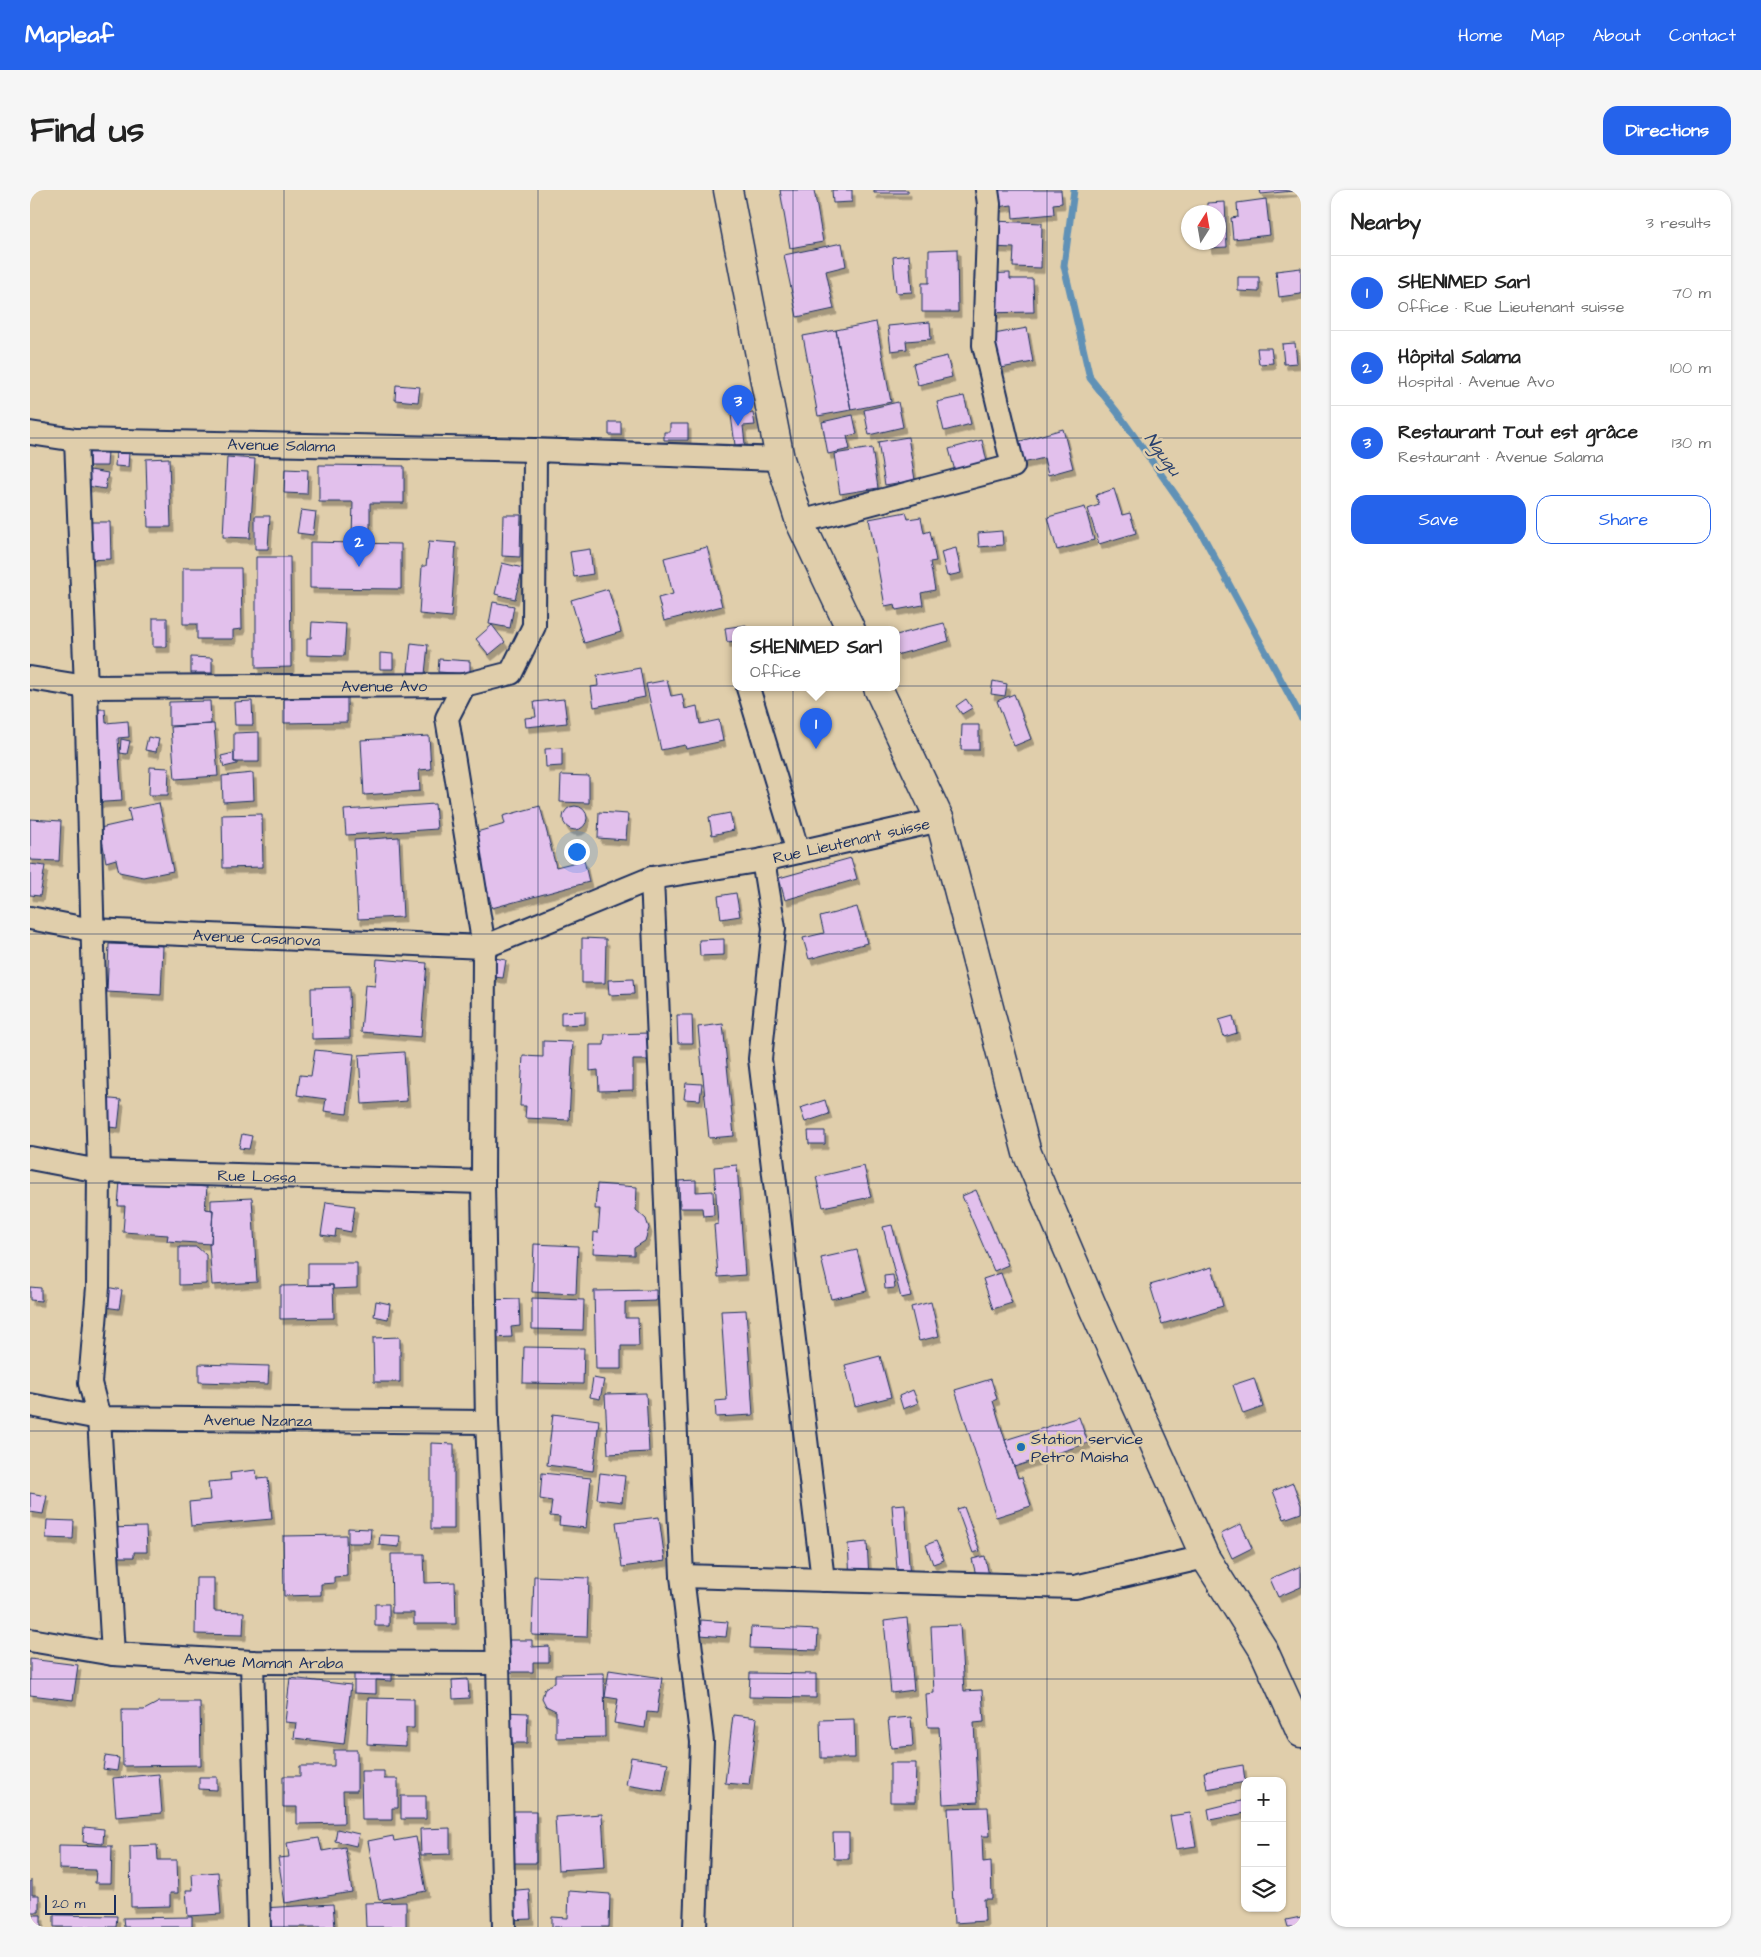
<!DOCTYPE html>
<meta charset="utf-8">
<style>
:root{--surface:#fff;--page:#f6f6f6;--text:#222;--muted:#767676;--line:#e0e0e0;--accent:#2563eb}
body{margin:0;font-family:"Architects Daughter",sans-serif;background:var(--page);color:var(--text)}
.controls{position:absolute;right:15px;bottom:15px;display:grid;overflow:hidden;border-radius:10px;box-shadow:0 1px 4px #0004}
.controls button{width:45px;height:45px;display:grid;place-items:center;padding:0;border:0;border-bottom:1px solid var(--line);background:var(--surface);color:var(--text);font:25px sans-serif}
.compass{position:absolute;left:1151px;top:15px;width:45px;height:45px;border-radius:50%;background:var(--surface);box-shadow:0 1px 4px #0004;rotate:11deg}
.scale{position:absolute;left:15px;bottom:12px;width:71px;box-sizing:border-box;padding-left:5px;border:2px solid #1b2f5e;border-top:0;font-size:14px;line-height:18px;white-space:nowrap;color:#1b2f5e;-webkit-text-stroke:4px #e0ceab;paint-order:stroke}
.you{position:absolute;left:546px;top:661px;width:18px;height:18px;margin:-12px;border:4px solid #fff;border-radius:50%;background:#1a73e8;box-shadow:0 0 0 8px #1a73e833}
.badge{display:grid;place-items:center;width:32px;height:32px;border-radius:50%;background:var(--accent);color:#fff;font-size:16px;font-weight:700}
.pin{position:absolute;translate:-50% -41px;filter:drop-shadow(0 1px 2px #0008)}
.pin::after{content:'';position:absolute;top:26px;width:18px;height:15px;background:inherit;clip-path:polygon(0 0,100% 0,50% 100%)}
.popup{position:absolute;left:702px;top:436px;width:168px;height:65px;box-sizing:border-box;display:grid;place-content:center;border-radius:10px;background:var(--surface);filter:drop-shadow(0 1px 4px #0005);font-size:16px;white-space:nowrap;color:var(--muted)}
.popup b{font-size:19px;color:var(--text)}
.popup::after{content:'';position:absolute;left:50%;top:100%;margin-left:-10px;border:10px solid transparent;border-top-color:var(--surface)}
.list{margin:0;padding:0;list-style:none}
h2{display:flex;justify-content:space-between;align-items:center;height:65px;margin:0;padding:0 20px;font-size:21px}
h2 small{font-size:16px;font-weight:400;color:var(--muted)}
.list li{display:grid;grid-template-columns:32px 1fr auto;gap:15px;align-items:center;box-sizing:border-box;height:75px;padding:0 20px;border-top:1px solid var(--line)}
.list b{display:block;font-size:19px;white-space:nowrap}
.list p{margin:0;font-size:16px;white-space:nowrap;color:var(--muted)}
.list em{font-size:16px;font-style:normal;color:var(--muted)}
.actions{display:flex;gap:10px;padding:15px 20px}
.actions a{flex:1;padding:11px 0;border:1px solid var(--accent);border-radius:15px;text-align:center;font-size:18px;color:var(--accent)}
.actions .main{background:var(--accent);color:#fff}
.icon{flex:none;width:28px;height:28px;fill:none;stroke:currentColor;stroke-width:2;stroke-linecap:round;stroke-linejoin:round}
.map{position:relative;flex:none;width:1271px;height:1737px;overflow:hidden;border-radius:15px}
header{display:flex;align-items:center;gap:30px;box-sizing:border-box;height:70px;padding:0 25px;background:var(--accent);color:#fff}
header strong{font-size:24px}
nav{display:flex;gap:28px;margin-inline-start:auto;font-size:18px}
.intro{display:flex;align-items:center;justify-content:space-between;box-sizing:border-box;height:120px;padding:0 30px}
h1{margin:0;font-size:35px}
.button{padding:12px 22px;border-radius:15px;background:var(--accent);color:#fff;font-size:18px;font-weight:700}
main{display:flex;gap:30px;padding:0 30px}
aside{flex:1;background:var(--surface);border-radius:15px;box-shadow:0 1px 4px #0004}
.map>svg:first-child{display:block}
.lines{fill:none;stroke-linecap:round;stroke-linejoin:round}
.stream{stroke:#6191b6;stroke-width:7}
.building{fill:#e2c0ec;stroke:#1b2f5e;filter:url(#shadow)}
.minor-casing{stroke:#1b2f5e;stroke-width:26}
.primary-casing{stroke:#1b2f5e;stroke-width:31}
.minor{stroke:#e0ceab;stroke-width:22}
.primary{stroke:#e0ceab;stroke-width:28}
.grid{fill:none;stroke:#1b2f5e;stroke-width:1;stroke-opacity:0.55}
.poi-dot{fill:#1f6fb2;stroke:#e0ceab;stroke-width:2}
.labels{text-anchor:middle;stroke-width:5;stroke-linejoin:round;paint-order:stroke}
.street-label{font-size:16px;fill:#1b2f5e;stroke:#e0ceab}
.poi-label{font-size:16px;fill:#1b2f5e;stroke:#e0ceab;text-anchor:start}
.water-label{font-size:18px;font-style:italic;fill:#273f6d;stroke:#e0ceab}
</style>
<header>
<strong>Mapleaf</strong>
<nav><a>Home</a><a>Map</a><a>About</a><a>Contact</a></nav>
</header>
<div class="intro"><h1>Find us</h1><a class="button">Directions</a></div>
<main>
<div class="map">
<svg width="1271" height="1737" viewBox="0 0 1271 1737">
<defs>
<filter id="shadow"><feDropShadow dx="3" dy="5.5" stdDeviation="0" flood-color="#0004"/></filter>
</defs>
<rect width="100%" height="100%" fill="#e0ceab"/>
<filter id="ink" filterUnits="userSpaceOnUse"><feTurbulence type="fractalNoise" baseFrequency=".02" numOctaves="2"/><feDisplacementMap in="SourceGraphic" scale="10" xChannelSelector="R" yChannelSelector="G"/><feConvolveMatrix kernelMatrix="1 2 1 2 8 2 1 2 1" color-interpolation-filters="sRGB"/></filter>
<g filter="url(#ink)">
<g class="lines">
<!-- stream -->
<path class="stream" d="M1044,0L1034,76L1060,188L1087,222L1167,335L1271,527"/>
</g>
<!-- building -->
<path class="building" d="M750,0H784L793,52L760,58Z
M802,0H822V12L803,13Z
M844,0H878V3H844Z
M965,0H1031L1032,13L1023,14L1024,24L983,28L982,15L967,17Z
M1230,0H1264V1L1231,4Z
M1236,9L1240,45L1203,49L1201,28L1208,27L1207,13Z
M1195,12L1197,57L1179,58L1178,52H1188V22H1177V13Z
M962,31L1012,33L1011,78L983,77L984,58L961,57Z
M812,53L816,76L796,81L804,119L767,127L754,65Z
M927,59L928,122H892V93H899V60Z
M879,65L882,102L866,103L863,67Z
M1271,78V104L1249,107L1246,81Z
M980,83V89H1003L1004,122L950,123L949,84Z
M1208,87H1229V102L1208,101Z
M846,132L861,212L821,220L806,140Z
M900,132L901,149L876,151L877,159L861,161L858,136Z
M997,138L1003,172L971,178L964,144Z
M806,140L821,220L788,226L773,146Z
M1265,153L1267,173L1254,174L1252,154Z
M1227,158H1241L1243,173L1229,174Z
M917,166L922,187L888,195L883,174Z
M366,195L390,197L388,212L365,210Z
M934,206L941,234L914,241L907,212Z
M868,212L873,237L839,245L834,220Z
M723,223L725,235L713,236L715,254L705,255L701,225Z
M823,225L827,244L817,246L820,259L798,264L792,232Z
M579,232H591V245H579Z
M640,234H658V250H634V242H640Z
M1033,239L1043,278L1018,285L1014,268L993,273L987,252Z
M878,247L885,290L855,295L848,252Z
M952,250L957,272L925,281L919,259Z
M842,258L848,298L810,304L804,264Z
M59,260L78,261L77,276H59Z
M86,262L99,263L98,277L85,276Z
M197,267L225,269L220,348L193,347Z
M139,268L141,337H118L116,269Z
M289,275L374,276V313H340V347H322L323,312H289Z
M255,279L278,280L277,304L254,303Z
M60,280L78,283L75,299L57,296Z
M1084,299L1092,325L1100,323L1106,343L1069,354L1058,319L1069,315L1066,305Z
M1055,317L1064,350L1027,360L1018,327Z
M271,320L286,322L283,345L267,343Z
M876,322L878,329L891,327L894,343L900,341L906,371L900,372L905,400L891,403L893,415L866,420L865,414L855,416L839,329Z
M473,325H491L490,367L472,366Z
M225,326H240L238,359H225Z
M54,332H80L81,369L55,370Z
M972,341L973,355L949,357L948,343Z
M399,351L426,353L421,427L389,424L392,376H396Z
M280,352L371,354V399L280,398Z
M677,357L692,416L634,431L628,408L643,404L634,368Z
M926,358L931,383L917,386L911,362Z
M560,359L563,384L544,387L540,362Z
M226,367H260L261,477L226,478Z
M472,373L493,378L485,409L465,404Z
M153,378H211L212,439L203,440V449H167V434H153Z
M578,399L591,442L554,453L541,410Z
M463,412L484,416L480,438L459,434Z
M123,428H137V457H123Z
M282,432L316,434L314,466L277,465V448H281Z
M914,433L919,451L866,465V445Z
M462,435L475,452L459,465L446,449Z
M716,435L717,440H706V451L697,452L695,438Z
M381,453L398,455L395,484L378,482Z
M350,463L363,464V479H350Z
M161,467L182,468V483H161Z
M409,469L440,471V484L408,482Z
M610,478L615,507L564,517L561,497L568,496L567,486Z
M637,490L641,506L652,504L655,519L667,516L670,534L689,530L693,551L656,559L655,555L631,560L616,494Z
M963,491L977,494L975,506L961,504Z
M984,504L1001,549L984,556L967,511Z
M317,508V532L254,533V509Z
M534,509L537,533L496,537L495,528L506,527L504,512Z
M936,509L942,518L932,524L926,516Z
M180,511L181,534L139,536V512Z
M222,511L223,535H205L204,512Z
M75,519L76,533L98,531L99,547L88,548L92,611L58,613L53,520Z
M181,534H184L188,586L145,589L141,537Z
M932,535H949V560H931Z
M229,542V572H204V543Z
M399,546L401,579L389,580L390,601L334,605L331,550Z
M118,547L129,549L126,562L115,560Z
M91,549L100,551L97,564L90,563Z
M532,558V576L516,577L515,559Z
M204,563V572H207V574L194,577L191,566Z
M120,577L139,578L138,605H119Z
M223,583L224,610L193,612L192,586Z
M531,585L559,586V613L530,612Z
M129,613L143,681L113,687L89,682L86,669L76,672L70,638L101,631L98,619Z
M405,614L407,639L316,645L314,620Z
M510,616L526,677L554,670L559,692L462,718L443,643L475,634L473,626Z
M533 628a12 12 0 1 1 24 0a12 12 0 1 1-24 0Z
M569,622L598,624L596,650L568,648Z
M700,623L704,640L682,645L679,627Z
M232,624L233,677L193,678L192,625Z
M0,629L31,631L29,671L0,670Z
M369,647L373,727L328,729L324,650Z
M821,668L827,689L755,710L749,688Z
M0,674L15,676L10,706L0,705Z
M706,703L710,726L691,729L688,706Z
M827,717L837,753L779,769L773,748L794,743L790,727Z
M552,748L576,749L575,793H552Z
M694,749V765L670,766L669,750Z
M79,754L133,756L131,805L77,802Z
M459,767L476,770L473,788L455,786Z
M347,769L397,773L391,847L331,842L335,795L345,796Z
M603,789L604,804L579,805L578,790Z
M319,797L320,848L282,849L281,798Z
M555,821V834L531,835V822Z
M647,825H662L663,853H648Z
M1203,826L1207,843L1194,847L1189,830Z
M693,834L704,946L679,948L668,837Z
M620,843L621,870H603V900L569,901L568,880L560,881V855H574L575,844Z
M513,851L543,852L539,930L495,928L496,916H490L493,866L513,867Z
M285,860L324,864L317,924L294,921L296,909L267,905L270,885L281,886Z
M374,862L377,911L332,914L329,865Z
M656,893L672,894L670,910L654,909Z
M72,908L91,910L88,938L69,936Z
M795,910L799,924L775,932L770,918Z
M778,941H795V954H779Z
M212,944L222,946L219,959L209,958Z
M707,975L715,1085L688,1087L684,1035L688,1034L684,977Z
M834,976L841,1007L793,1017L786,987Z
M666,990V1002L683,1001L684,1025L673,1026L672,1018H650L649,991Z
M90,991L177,997L175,1019L183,1020L181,1054L137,1051L138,1045L93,1042L95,1016H88Z
M567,994L607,997L606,1020L616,1029L619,1038L615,1051L604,1058V1065L563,1063L564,1042L568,1043L570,1019H565Z
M946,1000L978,1075L964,1081L932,1006Z
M222,1008L227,1092L182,1095L179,1054H181L183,1020H181V1010Z
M296,1012L325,1016L321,1042L306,1039L305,1047L291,1045Z
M862,1035L881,1106L871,1108L853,1037Z
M504,1054L548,1056L546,1104L502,1102Z
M149,1057H167L176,1065V1094L149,1095Z
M827,1060L837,1101L801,1109L791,1068Z
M278,1073H327V1098L303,1099V1095H278Z
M1182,1077L1193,1116L1132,1134L1120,1095Z
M971,1083L982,1113L963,1119L953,1089Z
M863,1085L865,1098L855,1099L854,1086Z
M303,1095L304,1128L250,1129V1096Z
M71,1096L92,1100L89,1119L67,1116Z
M0,1097L11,1098V1111L0,1110Z
M626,1100V1111L595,1112V1128H608L609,1156H591V1179H566L564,1101Z
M502,1108L554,1110L553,1140L502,1139Z
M489,1109L490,1136L481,1137L482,1147L458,1148L457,1110Z
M346,1111L360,1114L358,1129L344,1126Z
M901,1112L909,1146L889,1151L881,1117Z
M716,1120L723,1225L686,1227L685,1211L697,1210L691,1121Z
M370,1147V1192H344L343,1148Z
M494,1157L554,1158L553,1194L493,1193Z
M850,1166L861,1207L825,1216L815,1175Z
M169,1174L239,1176L238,1194L169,1192Z
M563,1188L574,1190L570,1209L560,1207Z
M1224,1188L1233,1217L1213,1224L1203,1195Z
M961,1189L967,1209L963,1211L975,1250L988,1288L992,1287L1001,1316L966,1327L925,1200Z
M883,1200L888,1213L873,1219L869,1206Z
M616,1203L619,1262L578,1264L575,1204Z
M523,1224L569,1230L563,1281L517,1275Z
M1049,1227L1058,1253L984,1277L975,1250Z
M401,1253L424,1254V1339H401Z
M226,1280L227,1289L238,1288L242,1329L161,1336L159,1312L180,1310L178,1292L201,1290L200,1283Z
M512,1283L561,1288L556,1338L529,1335L530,1327L520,1326L522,1311L510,1309Z
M570,1283L595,1286L592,1312L567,1309Z
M1263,1293L1271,1315V1323L1254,1329L1243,1301Z
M0,1303L17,1306L13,1324L0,1322Z
M875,1314L880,1390L868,1391L862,1315Z
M934,1317L950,1361L943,1363L927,1319Z
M629,1327L635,1371L592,1377L586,1332Z
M17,1330L44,1331L43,1349L16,1348Z
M1211,1334L1222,1358L1202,1368L1191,1344Z
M116,1337L117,1362H104V1367H83L74,1338Z
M318,1338L341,1339L340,1353H318Z
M316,1345L317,1386L304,1387V1393L291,1394V1405L254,1406L253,1346Z
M350,1345L370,1346L369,1357L349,1355Z
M906,1351L914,1370L903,1374L896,1355Z
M837,1352L839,1388L820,1389L818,1354Z
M361,1364H394L395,1393L425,1392L426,1434H384V1423H362Z
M955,1366L959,1386L947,1389L942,1369Z
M1271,1376V1397L1248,1407L1240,1389Z
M504,1386L559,1388L557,1447L502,1445Z
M166,1388H184V1421L214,1422L213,1445L165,1444Z
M345,1414H359V1436H345Z
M877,1428L884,1500L861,1503L854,1431Z
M671,1430L698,1432L696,1447L670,1445Z
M930,1435L934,1501L952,1500L954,1532L944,1533L948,1612L913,1614L909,1537H898L896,1504L904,1503L901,1436Z
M721,1437L788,1440L787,1460L720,1458Z
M479,1450H502V1457L519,1456V1472H503V1482H480Z
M0,1469L48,1475L43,1510L0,1505Z
M324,1474H362V1491L346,1490V1504L324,1503Z
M579,1480L632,1488L627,1523L617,1522L615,1538L584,1533L588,1509L575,1507Z
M574,1483L575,1547L526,1548V1521L516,1516L512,1508L515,1498L525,1492V1484Z
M720,1483L786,1484V1508L719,1507Z
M260,1488L321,1495L314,1554L264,1548L266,1533L255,1532Z
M438,1489L439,1508L423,1509L422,1490Z
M338,1508L384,1509V1538H376V1556L337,1554Z
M129,1512H170L171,1575L93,1576L92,1520H114Z
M471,1522L498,1523L497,1553H469Z
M703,1525L727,1528L719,1595L695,1593Z
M881,1527L883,1556L861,1558L858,1529Z
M824,1529L825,1568H791L790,1530Z
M304,1560H327V1601H313L314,1633L267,1634V1617H253V1586H270V1576H304Z
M75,1566L89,1568L87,1581L73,1579Z
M601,1567L638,1573L633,1601L596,1595Z
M860,1573H886L885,1612H860Z
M1213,1575L1215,1592L1177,1599L1174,1582Z
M331,1581H354V1589H368V1618H362V1630H332Z
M129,1584L132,1623L86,1627L83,1588Z
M169,1587H187V1600L169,1599Z
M371,1606H396V1629H371Z
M1215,1610V1623L1180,1630L1178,1619Z
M958,1617L960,1646H952L953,1672L961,1671L962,1709H954L955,1731L924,1733L918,1618Z
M472,1621H506V1673H472Z
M1160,1623L1166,1656L1146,1659L1140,1626Z
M572,1624L575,1677L528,1680L525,1627Z
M54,1637L74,1639L73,1654L53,1652Z
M420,1638V1664L391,1665L390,1639Z
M307,1639L329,1644L326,1656L305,1651Z
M803,1643H819V1669H804Z
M363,1646L364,1651L386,1647L396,1701L349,1710L338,1651Z
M289,1648L292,1661L315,1657L322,1702L255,1713L248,1668L259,1667L257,1653Z
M29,1655L82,1656L81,1693H65L66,1680L29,1679Z
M127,1655L128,1670H147L148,1703H140V1716L101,1717L100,1656Z
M188,1682L191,1724L158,1726L156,1700H163L162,1684Z
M0,1691H2V1705H9V1722H0Z
M499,1699L501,1729L478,1730L476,1701Z
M539,1701L580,1704L579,1737H522V1727L538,1728Z
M376,1712V1737H336L335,1713Z
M303,1714L305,1737H233L232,1718Z
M0,1725H11V1737H0Z
M24,1725L87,1726L86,1737H24Z
M162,1727V1737H94L93,1728Z
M1271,1727V1737H1258L1256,1730Z"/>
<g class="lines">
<defs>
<g id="minor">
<path id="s1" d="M0,243L46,250L505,260L750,269"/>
<path d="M46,250L56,497L69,981L68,1097L60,1193L69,1228L83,1464"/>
<path d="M770,332L983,276L954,155L959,14L957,0"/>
<path id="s2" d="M0,488L56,497L434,495L481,483L504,436L505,260"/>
<path d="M434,495L417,528L454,757L453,992L457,1232L468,1473L474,1737"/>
<path d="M718,498L768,662"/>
<path d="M733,670L744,738L730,869L793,1390"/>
<path d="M622,688L652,1386L672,1552L665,1737"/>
<path id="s3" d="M0,728L62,740L454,757L622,688L733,670L910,630"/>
<path id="s4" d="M0,968L69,981L453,992"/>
<path id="s5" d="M0,1215L69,1228L457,1232"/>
<path d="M652,1386L1045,1397L1175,1367"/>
<path id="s6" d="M0,1450L83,1464L222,1472L468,1473"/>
<path d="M222,1472L229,1737"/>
</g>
<path id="primary" d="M698,0L750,269L770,332L821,440
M848,498L910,630L997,963L1064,1120L1175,1367L1233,1459L1271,1543"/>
</defs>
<!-- minor casing -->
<use href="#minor" class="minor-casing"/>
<!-- primary casing -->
<use href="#primary" class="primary-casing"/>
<!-- minor -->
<use href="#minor" class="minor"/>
<!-- primary -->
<use href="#primary" class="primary"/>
</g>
</g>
<!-- grid -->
<path class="grid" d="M254,0V1737M508,0V1737M763,0V1737M1017,0V1737M0,248H1271M0,496H1271M0,744H1271M0,993H1271M0,1241H1271M0,1489H1271"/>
<!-- markers -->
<circle class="poi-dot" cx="991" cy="1257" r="5"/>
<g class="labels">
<!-- street labels -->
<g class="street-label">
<text dy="6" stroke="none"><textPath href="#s1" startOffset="252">Avenue Salama</textPath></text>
<text dy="6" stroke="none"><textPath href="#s2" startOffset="355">Avenue Avo</textPath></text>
<text dy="6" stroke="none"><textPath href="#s3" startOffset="840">Rue Lieutenant suisse</textPath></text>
<text dy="6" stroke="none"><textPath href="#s3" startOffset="228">Avenue Casanova</textPath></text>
<text dy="6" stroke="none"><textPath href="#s4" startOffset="228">Rue Lossa</textPath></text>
<text dy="6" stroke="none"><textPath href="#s5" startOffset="229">Avenue Nzanza</textPath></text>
<text dy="6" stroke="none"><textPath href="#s6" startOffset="235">Avenue Maman Araba</textPath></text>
</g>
<!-- poi labels -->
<g class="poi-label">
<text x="1001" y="1254">Station service<tspan x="1001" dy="18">Petro Maisha</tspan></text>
</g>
<!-- water labels -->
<g class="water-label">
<text transform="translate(1133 264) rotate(54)" y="6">Ngugu</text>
</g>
</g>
</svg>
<div class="controls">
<button>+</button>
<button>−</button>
<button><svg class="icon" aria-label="layers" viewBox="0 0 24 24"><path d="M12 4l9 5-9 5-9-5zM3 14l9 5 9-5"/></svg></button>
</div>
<svg class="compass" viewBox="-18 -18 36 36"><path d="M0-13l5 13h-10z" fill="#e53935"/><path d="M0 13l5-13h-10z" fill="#767676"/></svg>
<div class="scale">20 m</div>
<div class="you"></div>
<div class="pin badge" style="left:786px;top:559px">1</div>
<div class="popup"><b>SHENIMED Sarl</b>Office</div>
<div class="pin badge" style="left:329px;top:377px">2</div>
<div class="pin badge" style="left:708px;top:236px">3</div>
</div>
<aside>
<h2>Nearby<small>3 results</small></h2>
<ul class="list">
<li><span class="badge">1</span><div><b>SHENIMED Sarl</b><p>Office · Rue Lieutenant suisse</p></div><em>70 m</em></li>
<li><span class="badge">2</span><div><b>Hôpital Salama</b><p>Hospital · Avenue Avo</p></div><em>100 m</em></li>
<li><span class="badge">3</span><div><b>Restaurant Tout est grâce</b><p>Restaurant · Avenue Salama</p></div><em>130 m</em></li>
</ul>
<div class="actions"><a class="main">Save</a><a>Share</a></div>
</aside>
</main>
